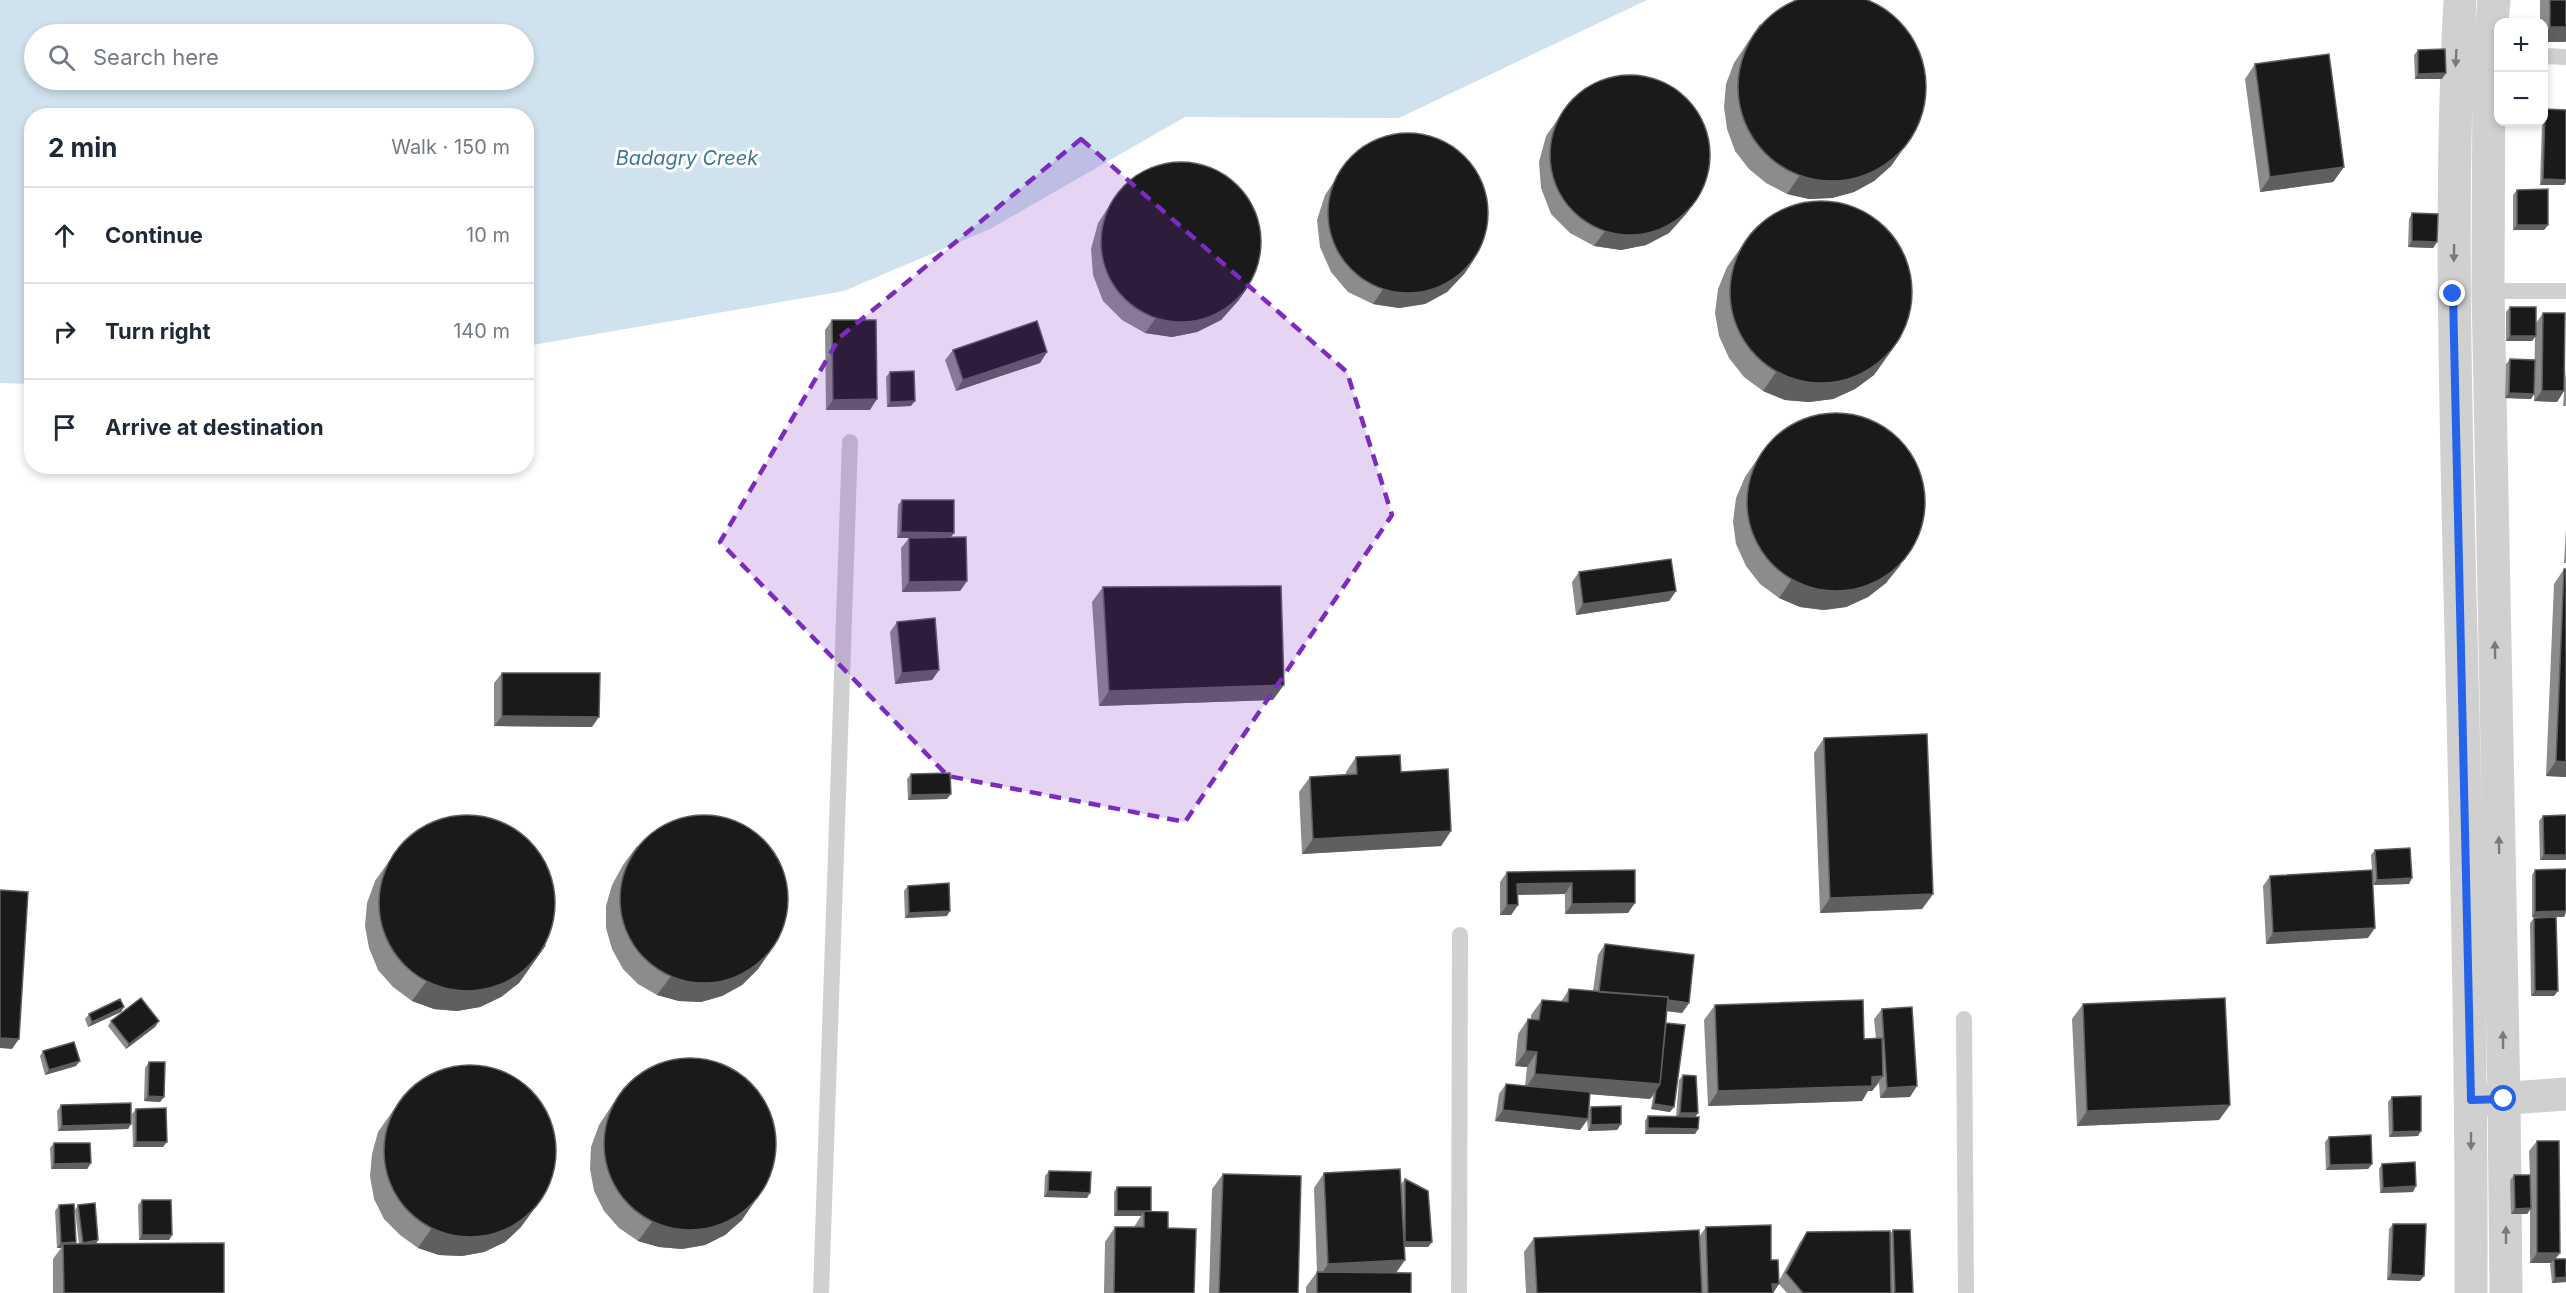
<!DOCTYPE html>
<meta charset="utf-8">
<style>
:root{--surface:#fff;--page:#f2f2f3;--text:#1f2937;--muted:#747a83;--line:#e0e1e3}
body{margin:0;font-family:Inter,sans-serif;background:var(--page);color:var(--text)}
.controls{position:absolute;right:18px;top:18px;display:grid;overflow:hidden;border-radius:12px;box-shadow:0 3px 9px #0003}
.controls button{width:54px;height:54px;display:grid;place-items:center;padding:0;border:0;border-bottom:2px solid var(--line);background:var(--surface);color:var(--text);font:30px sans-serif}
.stop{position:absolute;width:18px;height:18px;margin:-14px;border:4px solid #2563eb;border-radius:50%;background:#fff}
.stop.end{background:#2563eb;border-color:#fff;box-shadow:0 2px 6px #0008}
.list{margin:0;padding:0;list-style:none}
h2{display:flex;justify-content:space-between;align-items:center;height:78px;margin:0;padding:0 24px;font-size:26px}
h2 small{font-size:20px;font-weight:400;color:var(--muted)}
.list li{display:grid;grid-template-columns:39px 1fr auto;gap:18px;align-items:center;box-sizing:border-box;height:96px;padding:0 24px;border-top:2px solid var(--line)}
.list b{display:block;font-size:22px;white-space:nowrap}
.list em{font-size:20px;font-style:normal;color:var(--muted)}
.icon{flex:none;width:33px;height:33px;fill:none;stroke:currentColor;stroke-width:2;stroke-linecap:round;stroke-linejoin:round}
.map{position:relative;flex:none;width:2566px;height:1293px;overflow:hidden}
.search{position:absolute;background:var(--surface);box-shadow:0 3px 9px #0003;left:24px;top:24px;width:510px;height:66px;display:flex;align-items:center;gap:15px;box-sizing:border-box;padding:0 21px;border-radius:33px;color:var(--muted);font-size:22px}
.panel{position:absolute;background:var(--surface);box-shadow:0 3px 9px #0003;left:24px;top:108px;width:510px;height:366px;border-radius:24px}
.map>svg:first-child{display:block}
.water{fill:#cfe2ee;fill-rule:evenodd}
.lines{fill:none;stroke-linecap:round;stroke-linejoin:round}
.lane{stroke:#d0d0d0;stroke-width:16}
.street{stroke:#d0d0d0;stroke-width:33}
.wall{fill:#8c8c8c}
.shaded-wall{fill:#5f5f5f}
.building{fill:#1a1a1a;stroke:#5f5f5f;stroke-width:1.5}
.oneway{fill:#7a7a7a}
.route{stroke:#2563eb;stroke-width:8}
.marked{fill:#7b2cbf;fill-opacity:0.2;stroke:#7b2cbf;stroke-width:4.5;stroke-dasharray:12 8;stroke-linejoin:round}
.labels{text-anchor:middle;stroke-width:6;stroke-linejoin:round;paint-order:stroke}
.water-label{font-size:20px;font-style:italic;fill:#3f7597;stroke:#fff}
</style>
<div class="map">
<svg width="2566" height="1293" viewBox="0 0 2566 1293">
<rect width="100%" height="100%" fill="#fff"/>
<!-- water -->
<path class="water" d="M0,0H1647L1399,118L1185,117L990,229L844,291L527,346L526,116H32L31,384L0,383ZM34,34H524V80H34Z"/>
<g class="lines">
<!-- lane -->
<path class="lane" d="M2544,56L2566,57
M2488,291H2566
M1964,1019L1966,1293
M821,1293L850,442
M1459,1293L1460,935"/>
<!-- street -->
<path class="street" d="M2460,0C2450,184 2455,368 2459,552C2465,799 2472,1046 2471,1293
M2494,0L2489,55L2488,291L2504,1099L2506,1293
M2482,1100L2566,1094"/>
</g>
<!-- wall -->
<path class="wall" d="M2540,0H2566V41L2565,42H2544V22H2540Z
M1760,24L1905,146L1891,166L1874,181L1854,192L1832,198L1809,199L1787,194L1766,183L1749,169L1735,151L1727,129L1724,107L1726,84L1734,63Z
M2418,50L2442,79H2415L2414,55Z
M2255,64L2344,167L2333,182L2260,192L2245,79Z
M1572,99L1696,200L1686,214L1669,233L1646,245L1621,250L1594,246L1570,233L1551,214L1541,188L1539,162L1546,136Z
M2545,109L2566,110V182L2564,185H2540L2542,122H2544V112Z
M1350,158L1465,273L1447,292L1425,304L1399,308L1373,304L1348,292L1331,272L1320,247L1317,220L1325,195Z
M2517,190L2548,225L2544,230H2513V195Z
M1113,200L1248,287L1238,301L1221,320L1197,332L1172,337L1145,333L1122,320L1103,301L1093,275L1091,249L1098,223Z
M2412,213L2437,242L2433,248L2408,247L2409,219Z
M1754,229L1901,337L1874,375L1855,389L1833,399L1809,402L1785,400L1763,391L1744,377L1729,358L1719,336L1715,313L1718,289L1727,267Z
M2510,307L2536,323L2543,313L2564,391L2557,402L2534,401L2535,336L2532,341H2506V312Z
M832,320L870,410H826L825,330Z
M953,350L1047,352L1040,363L956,391L945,360Z
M2510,359L2534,394L2531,399L2505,398L2506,364Z
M2566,368V406H2563Z
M890,372L911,406L887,407L886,377Z
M1758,458L1901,565L1886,583L1868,597L1846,607L1824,610L1800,607L1779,598L1760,584L1746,566L1736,544L1733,522L1736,498L1745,477Z
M902,500L954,533L951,537L967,581L960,591L902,592L901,548L909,538H897L898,505Z
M2566,528V563H2564Z
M2564,569H2566V777L2546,776L2554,584Z
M1579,572L1676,591L1669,601L1576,615L1572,582Z
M1103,587L1273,700L1099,706L1092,602Z
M897,622L939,670L932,680L895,684L890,632Z
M502,673L592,727L494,726V683Z
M1824,738L1933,894L1922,909L1820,913L1814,753Z
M1356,757L1401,772L1451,831L1441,846L1302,854L1299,792L1310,777L1346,775V772Z
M911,774L947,799L908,800L907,779Z
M2566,815V859L2565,860H2540L2539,821L2543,816Z
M402,843L546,945L519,983L501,997L480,1007L457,1011L434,1009L412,1001L393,987L378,970L369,948L365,926L367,903L375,881Z
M637,846L771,950L758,969L742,985L722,996L701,1002L679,1001L657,995L638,984L623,969L612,949L606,928V906L612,885L623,865Z
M2375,850L2409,884L2373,885L2371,855Z
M2566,869V913L2564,917H2532V875L2535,870Z
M1635,870L1628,913L1565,914V894L1518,895V905L1511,915H1500V882L1507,872Z
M2270,876L2368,938L2266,944L2263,886Z
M908,886L947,916L905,918L904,891Z
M2534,918L2554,996H2531L2530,923Z
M1605,944L1689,1003L1682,1013L1667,1011L1666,1023L1670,1112L1651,1109L1653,1096L1650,1099L1590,1094L1589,1110L1591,1107L1621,1124L1617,1130L1588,1131L1587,1120L1580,1130L1495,1121L1499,1094L1506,1084L1525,1086L1527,1067L1515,1066L1518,1034L1528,1019H1531V1015L1542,1000L1561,1002L1569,989L1593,991L1598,955Z
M2083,1004L2230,1105L2219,1120L2077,1126L2072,1019Z
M1715,1005L1864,1039H1876L1874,1019L1882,1009L1910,1097L1880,1098L1879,1083L1872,1091H1868L1862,1101L1708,1106L1704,1020Z
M121,1012L88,1027L85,1019L89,1014Z
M111,1021H159L155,1027L126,1049L108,1026Z
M43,1051L76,1066L45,1075L40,1056Z
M149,1062L164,1097L160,1102L144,1101L145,1068Z
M1683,1075L1698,1113L1695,1117L1698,1129L1695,1134H1645V1121L1648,1116L1676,1117L1679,1080Z
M624,1087L742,1220L725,1235L705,1245L682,1249L659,1247L638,1241L619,1228L604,1211L594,1191L590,1169L591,1147L599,1125Z
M404,1095L521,1227L505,1242L484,1252L462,1256L439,1255L418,1248L400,1235L384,1219L374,1199L370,1176L372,1154L378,1132Z
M2392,1097L2418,1136L2389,1137L2388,1102Z
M61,1105L131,1124L128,1129L58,1131L57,1111Z
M136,1109L163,1147H133L132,1114Z
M2329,1137L2372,1164L2368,1169L2326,1170L2325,1142Z
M2537,1141L2556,1259L2566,1282L2552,1283L2550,1264L2551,1263H2530V1210L2527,1214H2511L2510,1180L2514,1175H2530L2529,1151Z
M54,1143L91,1163L87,1169H51L50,1148Z
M2382,1164L2413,1192L2380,1193L2379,1169Z
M1049,1171L1087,1198L1044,1197L1045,1176Z
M1324,1173L1401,1184L1405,1179L1432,1242L1428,1247H1404L1405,1260L1396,1273L1411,1293H1306V1287L1317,1272L1314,1188Z
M1223,1174L1298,1293H1209L1212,1189Z
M1117,1187L1151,1211L1168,1228L1194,1293H1104L1105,1242L1115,1227H1134L1141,1216H1114V1192Z
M142,1200L172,1235L169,1240H139L138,1205Z
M59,1205L76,1242L74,1244H79L75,1210L78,1205L96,1244L224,1293H53V1259L61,1248H57L55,1211Z
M2393,1224L2420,1281L2387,1280L2389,1229Z
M1706,1227L1771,1260L1779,1281L1800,1242L1807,1232L1890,1234L1893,1230L1913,1293H1787L1779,1284L1773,1293H1526L1524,1252L1534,1238L1699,1237Z"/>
<!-- shaded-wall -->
<path class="shaded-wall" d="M2550,27H2566V41L2565,42H2544V36Z
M2446,73L2442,79H2415L2418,74Z
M1905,146L1891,166L1874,181L1854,192L1832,198L1809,199L1787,194L1800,175Z
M2344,167L2333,182L2260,192L2270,177Z
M2543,179L2566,180V182L2564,185H2540Z
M1696,200L1686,214L1669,233L1646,245L1621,250L1594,246L1605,231Z
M2517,225H2548L2544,230H2513Z
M2412,241L2437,242L2433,248L2408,247Z
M1475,258L1465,273L1447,292L1425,304L1399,308L1373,304L1383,289Z
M1248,287L1238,301L1221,320L1197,332L1172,337L1145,333L1156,318Z
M2510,336H2536L2532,341H2506Z
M1901,337L1874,375L1855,389L1833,399L1809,402L1785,400L1763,391L1776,372Z
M1047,352L1040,363L956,391L963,380Z
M2542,391H2564L2557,402L2534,401Z
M2509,393L2534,394L2531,399L2505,398Z
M877,399L870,410H826L833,400Z
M915,401L911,406L887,407L890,402Z
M901,532L954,533L950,538H897Z
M1914,546L1886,583L1868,597L1846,607L1824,610L1800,607L1779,598L1792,579Z
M967,581L960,591L902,592L909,582Z
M1676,591L1669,601L1576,615L1583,604Z
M939,670L932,680L895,684L902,673Z
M1284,685L1273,700L1099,706L1109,691Z
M502,716L599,717L592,727L494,726Z
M2556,761L2566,762V777L2546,776Z
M951,794L947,799L908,800L911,795Z
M1451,831L1441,846L1302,854L1313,839Z
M2544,855H2566V859L2565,860H2540Z
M2412,878L2409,884L2373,885L2377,880Z
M1572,883L1565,894L1510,895L1517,884Z
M1933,894L1922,909L1820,913L1830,898Z
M1635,903L1628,913L1565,914L1572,904Z
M1507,905H1518L1511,915H1500Z
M950,911L947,916L905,918L909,913Z
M2566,911L2564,917H2532L2535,912Z
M2375,928L2368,938L2266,944L2273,933Z
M546,945L519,983L501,997L480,1007L457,1011L434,1009L412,1001L426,982Z
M771,950L758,969L742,985L722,996L701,1002L679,1001L657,995L671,976Z
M2535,991H2558L2554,996H2531Z
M1599,992L1689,1003L1682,1013L1592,1002Z
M124,1007L121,1012L88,1027L92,1022Z
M159,1021L155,1027L126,1049L129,1044Z
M0,1038L19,1039L12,1049L0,1048Z
M1526,1051L1537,1052L1527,1067L1515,1066Z
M80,1061L76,1066L45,1075L49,1070Z
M1535,1074L1660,1084L1650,1099L1525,1089Z
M1883,1076L1872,1091H1868L1862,1101L1708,1106L1718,1091Z
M1917,1086L1910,1097L1880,1098L1887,1088Z
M148,1096L164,1097L160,1102L144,1101Z
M1654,1104L1674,1107L1670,1112L1651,1109Z
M2230,1105L2219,1120L2077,1126L2087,1111Z
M1503,1110L1588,1119L1580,1130L1495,1121Z
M1680,1113H1698L1694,1118H1676Z
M131,1124L128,1129L58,1131L62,1126Z
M1621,1124L1617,1130L1588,1131L1591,1125Z
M1648,1128L1698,1129L1695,1134H1645Z
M2421,1131L2418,1136L2389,1137L2393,1132Z
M136,1142H167L163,1147H133Z
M91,1163L87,1169H51L54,1164Z
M2372,1164L2368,1169L2326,1170L2330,1165Z
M2416,1186L2413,1192L2380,1193L2383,1188Z
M1048,1191L1090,1193L1087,1198L1044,1197Z
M755,1201L742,1220L725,1235L705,1245L682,1249L659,1247L638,1241L652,1222Z
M535,1208L521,1227L505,1242L484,1252L462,1256L439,1255L418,1248L431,1229Z
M2531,1208L2527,1214H2511L2515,1209Z
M1117,1211H1151H1144L1141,1216H1114Z
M142,1235H172L169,1240H139Z
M98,1240L95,1246L79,1248L83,1243Z
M76,1242L72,1247L63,1244L61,1248H57L61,1243Z
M1405,1242H1432L1428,1247H1401Z
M2537,1253H2560L2554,1261V1259L2551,1263H2530Z
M1405,1260L1394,1275L1318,1279L1328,1264Z
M2391,1274L2424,1276L2420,1281L2387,1280Z
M2566,1277V1282L2552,1283L2555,1278Z
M1772,1284H1779L1773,1293H1766Z"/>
<!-- building -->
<path class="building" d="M1738 87a94 94 0 1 1 188 0a94 94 0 1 1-188 0Z
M2550,0H2566V27H2550Z
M2445,49L2446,73L2418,74V50Z
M2329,54L2344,167L2270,177L2255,64Z
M1550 155a80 80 0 1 1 160 0a80 80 0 1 1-160 0Z
M2545,109L2566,110V180L2543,179Z
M1328 213a80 80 0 1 1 160 0a80 80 0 1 1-160 0Z
M1101 242a80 80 0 1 1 160 0a80 80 0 1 1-160 0Z
M2548,189V225H2517V190Z
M1730 292a91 91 0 1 1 182 0a91 91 0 1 1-182 0Z
M2412,213L2438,214L2437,242L2412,241Z
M2510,307H2536V336H2510Z
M2543,313H2565L2564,391H2542Z
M832,320H876L877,399L833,400Z
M1037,321L1047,352L963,380L953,350Z
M2510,359L2535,360L2534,394L2509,393Z
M914,371L915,401L890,402V372Z
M1747 502a89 89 0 1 1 178 0a89 89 0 1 1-178 0Z
M902,500H954V533L901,532Z
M966,537L967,581L909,582V538Z
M1671,559L1676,591L1583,604L1579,572Z
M2564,569H2566V762L2556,761Z
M1281,586L1284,685L1109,691L1103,587Z
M935,618L939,670L902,673L897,622Z
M502,673H600L599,717L502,716Z
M1927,734L1933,894L1830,898L1824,738Z
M1400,755L1401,772L1448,769L1451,831L1313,839L1310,777L1357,774L1356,757Z
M950,773L951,794L911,795V774Z
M379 903a88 88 0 1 1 176 0a88 88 0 1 1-176 0Z
M620 899a84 84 0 1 1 168 0a84 84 0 1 1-168 0Z
M2566,815V855H2544L2543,816Z
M2410,848L2412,878L2377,880L2375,850Z
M2566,869V911L2535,912V870Z
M1635,870V903L1572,904V883L1517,884L1518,905H1507V872Z
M2372,870L2375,928L2273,933L2270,876Z
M949,883L950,911L909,913L908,886Z
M0,890L28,892L19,1039L0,1038Z
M2556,917L2558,991H2535L2534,918Z
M1605,944L1694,955L1689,1003L1668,1000V997L1599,992Z
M1569,989L1668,997L1660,1084L1535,1074L1537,1052L1526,1051L1528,1019L1539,1020L1542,1000L1568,1002Z
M141,998L159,1021L129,1044L111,1021Z
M2225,998L2230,1105L2087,1111L2083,1004Z
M120,999L124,1007L92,1022L89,1014Z
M1863,1000L1864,1039L1882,1038L1883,1076L1872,1077V1086L1718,1091L1715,1005Z
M1912,1007L1917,1086L1887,1088L1882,1009Z
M1666,1023L1685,1025L1674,1107L1654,1104L1656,1090L1660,1084Z
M74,1042L80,1061L49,1070L43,1051Z
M604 1144a86 86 0 1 1 172 0a86 86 0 1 1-172 0Z
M149,1062H165L164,1097L148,1096Z
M384 1151a86 86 0 1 1 172 0a86 86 0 1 1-172 0Z
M1683,1075L1696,1076L1698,1113H1680Z
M1506,1084L1590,1092L1588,1119L1503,1110Z
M2421,1096V1131L2393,1132L2392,1097Z
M131,1103V1124L62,1126L61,1105Z
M1621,1106V1124L1591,1125V1107Z
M166,1108L167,1142H136V1109Z
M1648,1116L1699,1117L1698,1129L1648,1128Z
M2371,1135L2372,1164L2330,1165L2329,1137Z
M2537,1141H2559L2560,1253H2537Z
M54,1143H90L91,1163L54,1164Z
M2415,1162L2416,1186L2383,1188L2382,1164Z
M1400,1169L1405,1260L1328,1264L1324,1173Z
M1049,1171L1091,1172L1090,1193L1048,1191Z
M1223,1174L1301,1176L1298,1293H1219Z
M2514,1175H2530L2531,1208L2515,1209Z
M1405,1179L1428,1191L1432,1242H1405Z
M1117,1187H1151V1211H1117Z
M142,1200H171L172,1235H142Z
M95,1203L98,1240L83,1243L78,1205Z
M74,1204L76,1242L61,1243L59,1205Z
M1144,1211L1168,1212V1228L1196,1229L1194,1293H1114L1115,1227H1144Z
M2393,1224H2426L2424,1276L2391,1274Z
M1771,1225V1260H1778L1779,1284H1772L1773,1293H1708L1706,1227Z
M1699,1230L1702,1293H1537L1534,1238Z
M1893,1230H1910L1913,1293H1895Z
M1890,1231L1891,1293H1803L1786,1273L1807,1232Z
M224,1243V1293H64L63,1244Z
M2554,1259H2566V1277L2555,1278Z
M1317,1272L1411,1273V1293H1317Z"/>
<!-- one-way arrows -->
<defs><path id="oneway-solid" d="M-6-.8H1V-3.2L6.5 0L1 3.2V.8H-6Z" transform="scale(1.5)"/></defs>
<g class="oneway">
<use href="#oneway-solid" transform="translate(2456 58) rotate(93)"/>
<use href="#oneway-solid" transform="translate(2454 253) rotate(91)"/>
<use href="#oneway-solid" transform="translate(2495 650) rotate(-91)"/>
<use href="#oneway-solid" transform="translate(2499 845) rotate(-91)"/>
<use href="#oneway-solid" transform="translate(2503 1040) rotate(-91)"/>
<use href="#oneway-solid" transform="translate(2471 1141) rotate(90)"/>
<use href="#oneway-solid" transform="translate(2506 1235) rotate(-90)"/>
</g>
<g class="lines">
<!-- route -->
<path class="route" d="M2453,294L2471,1100L2504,1099"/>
</g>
<!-- marked area -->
<path class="marked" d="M1081,139L1347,372L1392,515L1185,822L948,776L720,542L840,337Z"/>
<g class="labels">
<!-- water labels -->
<g class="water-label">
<text x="687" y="165">Badagry Creek</text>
</g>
</g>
</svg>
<div class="controls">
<button>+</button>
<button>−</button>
</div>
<div class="stop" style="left:2504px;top:1099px"></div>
<div class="stop end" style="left:2453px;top:294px"></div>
<div class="search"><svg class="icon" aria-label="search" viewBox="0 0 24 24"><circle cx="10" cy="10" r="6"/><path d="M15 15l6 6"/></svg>Search here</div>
<section class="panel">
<h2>2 min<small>Walk · 150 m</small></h2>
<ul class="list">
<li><svg class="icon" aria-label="ahead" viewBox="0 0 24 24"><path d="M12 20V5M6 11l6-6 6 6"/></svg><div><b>Continue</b></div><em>10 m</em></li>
<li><svg class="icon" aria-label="right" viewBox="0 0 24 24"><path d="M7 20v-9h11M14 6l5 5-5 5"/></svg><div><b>Turn right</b></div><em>140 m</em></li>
<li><svg class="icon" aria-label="arrive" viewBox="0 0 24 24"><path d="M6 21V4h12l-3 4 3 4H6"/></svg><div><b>Arrive at destination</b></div></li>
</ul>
</section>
</div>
